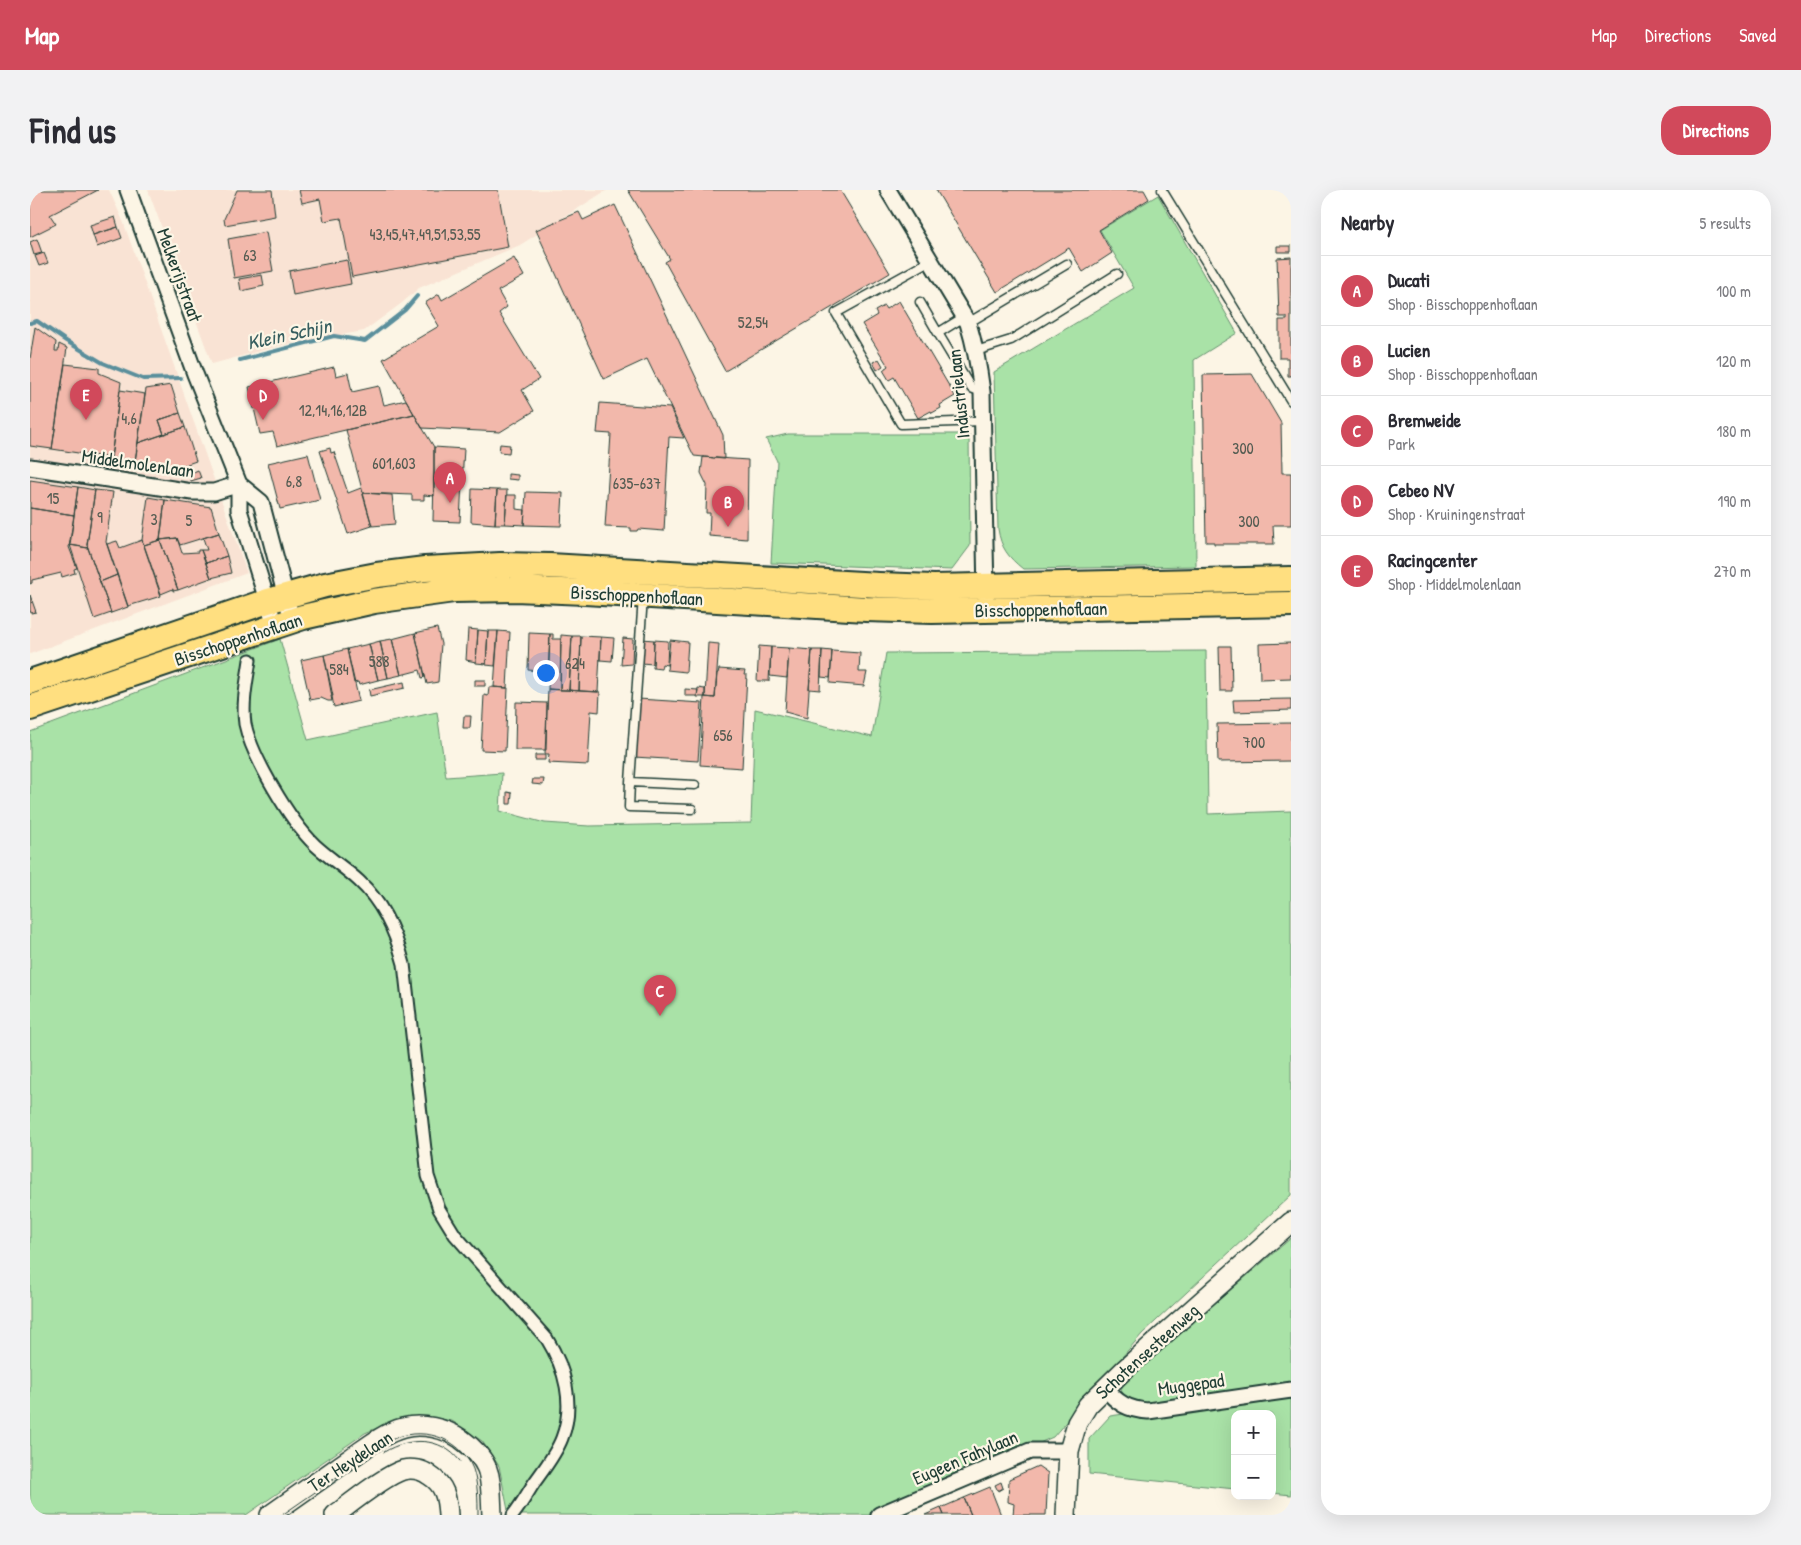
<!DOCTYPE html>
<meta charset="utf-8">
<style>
:root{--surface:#fff;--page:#f2f2f3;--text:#2b2b33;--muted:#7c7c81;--line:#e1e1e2;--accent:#d1495b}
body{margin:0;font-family:"Patrick Hand",sans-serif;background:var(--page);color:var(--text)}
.controls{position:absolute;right:15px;bottom:15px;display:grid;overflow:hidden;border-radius:10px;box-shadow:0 5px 20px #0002}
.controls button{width:45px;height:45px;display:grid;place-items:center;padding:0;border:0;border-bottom:1px solid var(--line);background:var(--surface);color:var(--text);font:25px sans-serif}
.you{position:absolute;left:515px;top:482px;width:18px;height:18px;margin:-12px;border:4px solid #fff;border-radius:50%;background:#1a73e8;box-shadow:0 0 0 8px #1a73e833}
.badge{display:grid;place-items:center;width:32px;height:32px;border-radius:50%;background:var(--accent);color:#fff;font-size:16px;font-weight:700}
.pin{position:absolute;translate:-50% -41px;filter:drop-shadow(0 1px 2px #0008)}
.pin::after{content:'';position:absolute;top:26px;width:18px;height:15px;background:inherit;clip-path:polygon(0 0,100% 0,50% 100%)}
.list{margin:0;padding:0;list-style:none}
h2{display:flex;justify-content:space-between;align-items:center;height:65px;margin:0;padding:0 20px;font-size:21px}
h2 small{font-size:16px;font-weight:400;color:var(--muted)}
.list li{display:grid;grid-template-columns:32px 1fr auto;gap:15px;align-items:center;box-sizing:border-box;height:70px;padding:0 20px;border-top:1px solid var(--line)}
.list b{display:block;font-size:19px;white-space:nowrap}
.list p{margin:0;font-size:16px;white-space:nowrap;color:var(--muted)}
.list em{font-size:16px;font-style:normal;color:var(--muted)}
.map{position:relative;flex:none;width:1261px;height:1325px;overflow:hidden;border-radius:20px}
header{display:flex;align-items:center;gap:30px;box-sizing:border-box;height:70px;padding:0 25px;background:var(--accent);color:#fff}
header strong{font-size:24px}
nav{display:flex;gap:28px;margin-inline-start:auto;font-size:18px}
.intro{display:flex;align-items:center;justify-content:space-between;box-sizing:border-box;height:120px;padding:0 30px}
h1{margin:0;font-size:35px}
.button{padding:12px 22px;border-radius:20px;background:var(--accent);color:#fff;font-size:18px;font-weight:700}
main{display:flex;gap:30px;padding:0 30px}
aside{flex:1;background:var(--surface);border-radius:20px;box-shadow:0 5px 20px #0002}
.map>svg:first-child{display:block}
.built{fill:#f9e3d4}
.green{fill:#a9e2a7;stroke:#64906e}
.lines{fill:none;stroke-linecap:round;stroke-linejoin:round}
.stream{stroke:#5a8f9c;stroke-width:4}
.building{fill:#f2b8ab;stroke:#1f3d34}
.service-casing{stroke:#1f3d34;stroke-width:11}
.pedestrian-casing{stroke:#1f3d34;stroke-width:15}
.minor-casing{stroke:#1f3d34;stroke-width:19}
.tertiary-casing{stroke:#1f3d34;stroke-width:22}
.primary-casing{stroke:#1f3d34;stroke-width:28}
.service{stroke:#fcf5e5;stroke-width:8}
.pedestrian{stroke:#fcf5e5;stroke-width:11}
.minor{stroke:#fcf5e5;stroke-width:15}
.tertiary{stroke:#fcf5e5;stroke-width:19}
.primary{stroke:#ffdf80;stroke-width:24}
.tram{stroke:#1f3d34;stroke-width:1}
.labels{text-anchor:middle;stroke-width:4.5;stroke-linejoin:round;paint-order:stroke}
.number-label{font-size:16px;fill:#545c52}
.street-label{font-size:19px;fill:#1f3d34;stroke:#fcf5e5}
.water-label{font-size:20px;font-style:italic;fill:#385f60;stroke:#fcf5e5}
</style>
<header>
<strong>Map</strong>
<nav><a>Map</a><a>Directions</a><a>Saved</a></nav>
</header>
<div class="intro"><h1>Find us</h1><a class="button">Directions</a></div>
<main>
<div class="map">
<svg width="1261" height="1325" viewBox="0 0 1261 1325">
<rect width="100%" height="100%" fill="#fcf5e5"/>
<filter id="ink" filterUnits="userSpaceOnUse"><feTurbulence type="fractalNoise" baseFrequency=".02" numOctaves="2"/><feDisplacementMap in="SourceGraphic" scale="10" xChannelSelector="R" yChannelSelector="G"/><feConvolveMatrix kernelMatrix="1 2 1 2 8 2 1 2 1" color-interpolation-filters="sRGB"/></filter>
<g filter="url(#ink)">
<!-- built -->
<path class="built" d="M0,0H79L93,31L217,383L0,464Z
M118,0H577L490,55L389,98L372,113L334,141L253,155L182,174Z"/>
<!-- green -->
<path class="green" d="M1128,5L1207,143L1164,170L1166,376L993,379C978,367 971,358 968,339L964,182L1104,98L1070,40Z
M758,244H939L940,356L922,380L741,373L747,271L736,249Z
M250,449L278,550L407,522L416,587L472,583L470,621L515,633L559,636L721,633L725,519L842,547L856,463L1176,461L1178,624L1261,621V1005L1112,1144L1023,1247L845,1325H479L469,1276L452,1251L422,1231L388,1226L371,1228L335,1243L216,1325H0V542Z
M1261,1048V1192L1116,1216L1094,1209L1091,1199L1097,1189Z
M1261,1200V1305L1242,1303V1224H1205V1299L1059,1284V1249L1080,1226Z"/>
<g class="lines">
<!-- stream -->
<path class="stream" d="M0,133L7,131L36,151L73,173L113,189L151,188
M210,170L304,146L335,151L375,120L387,106"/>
</g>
<!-- building -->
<path class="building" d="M0,0H68L20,25L26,34L0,47Z
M207,0H242L245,26L195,35L194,29Z
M269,0H468L478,57L322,87L311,28L294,31L290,9L272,13Z
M598,0H810L860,83L695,181L635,72L640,69Z
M906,0H1114L1119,9L1069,40L1082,63L1053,82L1039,58L967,102Z
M585,15L693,245L694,269L664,266L617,169L574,189L506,40L549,22L553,30Z
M85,27L88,37L63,45L60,35Z
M88,37L92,48L67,57L63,45Z
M236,42L243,81L204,88L198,49Z
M7,49L12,63L4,65L0,52Z
M1247,56H1261V62H1247Z
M14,63L18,73L9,76L5,66Z
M1261,67V186H1258V168H1249V130H1257V127H1249L1247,68Z
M484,68L494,86L468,101L477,117L469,123L509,189L492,200L504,221L470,242L392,238L353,169L409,136L395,113L409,104L412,110Z
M317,70L321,94L263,105L259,81Z
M232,85L234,96L211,101L209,89Z
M869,111L925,206L910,215L911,218L902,223L901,221L888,228L864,187L859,190L853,180L858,176L832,134L847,125L845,121L854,116L856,119Z
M5,137L26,152L25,161H28L29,154L37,158L22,259L0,256V169Z
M849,169L853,176L847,180L843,172Z
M35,174L69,178V183L91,192L81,268L22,259Z
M304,177L306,186L318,183L322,202L349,196L354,215L376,210L384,224L247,256L243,242L230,244L219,197Z
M1222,184L1251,233L1252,283H1261V335H1243L1244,354H1184V352H1176L1173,185Z
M141,195L150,223L129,230L134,244L108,253L116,199Z
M90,200L115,204L105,271L81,268Z
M570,213L640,218L654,248L639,247L634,341L608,339L607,341H601V338L575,337L581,244L567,243Z
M150,223L155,237L134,244L129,230Z
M384,224L404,257V306L394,305V310H382V305L333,303L316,240Z
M155,237L166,271L146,278L105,271L108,253Z
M470,254L480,255L479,263L469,262Z
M404,257L434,259L432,290L404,288Z
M300,258L301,263L304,262L318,303L331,298L342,336L318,344L290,261Z
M278,264L290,310L250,319L238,273Z
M673,267L718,270L717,349L679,346L680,323H676L677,295L671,283Z
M168,280L171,288L161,291L159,284Z
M478,284L488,285V290L478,289Z
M404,288L432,290L430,332L403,331Z
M0,290L48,297L44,325L0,318Z
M48,297L65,300L57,355L58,358L40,355Z
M442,299L467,300L465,334L441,332Z
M65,300L83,302L76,352L87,385L70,392L57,355Z
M467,300H477L475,334H465Z
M496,302L533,303L531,336L494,335Z
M333,303L362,305L365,334L342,336Z
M477,305H486V319L495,320L494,335L475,334Z
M118,307L135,310L130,350L114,355L112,350Z
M135,310L181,317L189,343L150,355L147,348L130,350Z
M0,318L44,325L39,357L47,378L44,379L45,383L32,387L31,383L2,390V393L0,394Z
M189,343L197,366L176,373L171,360H177L173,348Z
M147,348L152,363L168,362V360H171L181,388L148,400L130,350Z
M112,350L131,406L98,416L77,354L87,351L90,358Z
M130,350L148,400L143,401V399L131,404L114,355Z
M40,355L58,358L81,423L64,429Z
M197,366L201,383L181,388L176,373Z
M87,385L98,417L81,423L70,392Z
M0,405L6,422L1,423L0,420Z
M407,438L411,454L408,492L397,494L385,443Z
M438,439L448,440L446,472L436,470Z
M448,440L458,441L456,474L446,473Z
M458,441H468L465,476L456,475Z
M468,441L480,442L477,498L464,497Z
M385,443L395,487L392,488L390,480L371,485L362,449Z
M499,443L520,444L518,485H511V481L498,480Z
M520,444H523V449H531L530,500L518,499Z
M531,445L542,446L539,500H530Z
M542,446H551L549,501L539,500Z
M551,446L571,447L568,502L549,501Z
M571,447L584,448L582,471L570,470Z
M593,448L603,449L602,474L591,475Z
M362,449L371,485L358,488L350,451Z
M612,449L624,450L623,474L611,473Z
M624,450L638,451L637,475L632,474L631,479L623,478Z
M640,450L658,452L656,482L637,480Z
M350,451L358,488L348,490L339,454Z
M678,453L689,454L685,508L675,507Z
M1261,453V488L1230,489L1229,454Z
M339,454L348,490L329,495L328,492L324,493L317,459Z
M729,456L741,457L739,491H727Z
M1189,456H1201L1202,501H1190Z
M741,457L759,458L757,488L740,486Z
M759,458L782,460L777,528L755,522Z
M317,459L329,511L304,517L294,465Z
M782,460H792L790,500L779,499Z
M792,460L802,461L800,488L791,487Z
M802,461L830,463L829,482H837L834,496L800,493Z
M294,465L303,506H301L302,511H298L291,508L280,510L271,470Z
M689,479L715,481L714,485H717L712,578L670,575L674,507L685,508L687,483H688Z
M445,490H455V496H445Z
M374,492L375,498L340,506L339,500Z
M459,497L478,498L475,561L451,560L454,505L458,506Z
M668,498L675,499V507H667Z
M518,499L570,502L569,522L561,521L558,575L518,573L519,564H515Z
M655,499L668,500L667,506H655Z
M608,509L672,513L668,571L604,567Z
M1261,509V520L1204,522L1203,510Z
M486,512L517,513L516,560H485Z
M434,526H441L440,538H433Z
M1261,533V571L1188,572L1187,534Z
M505,565H515V570H505Z
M503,589H514L513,595L502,594Z
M477,602L482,603L481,614H477Z
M1008,1276L1018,1283L1016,1325H983L984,1314L978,1312L979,1289Z
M971,1292L973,1298L968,1301L965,1295Z
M960,1297L971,1325H941L934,1308Z
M934,1308L941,1325H914L911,1318Z
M911,1318L914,1325H895Z"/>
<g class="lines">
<defs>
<path id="service" d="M1132,0L1261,211
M900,71L806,123L871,234L952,231
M890,112L908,143L934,127
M938,133L1037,74
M908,143L941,198L952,202
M946,161L981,150L1087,84
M613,407L600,592L665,595
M600,592L599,617L662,619"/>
<path id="pedestrian" d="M220,470C217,491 212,512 215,534C222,567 260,631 285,655C299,668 315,678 329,691C353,713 366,743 374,774L398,986L409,1019L425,1045L517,1149C535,1178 545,1214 532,1248C526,1264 514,1279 504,1293C497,1304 491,1315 483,1325"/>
<path id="minor" d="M98,0L165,184L209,294V320L245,436
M858,0L938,133C945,156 949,178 952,202L956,405
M0,277L162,302H184L209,294
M209,294L231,312L262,430
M1075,1197C1086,1213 1099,1220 1118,1221L1261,1200
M849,1325L1000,1261H1039"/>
<path id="tertiary" d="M240,1325C267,1306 294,1287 321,1268C337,1257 354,1243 373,1238C392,1233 415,1238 431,1249C464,1273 460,1288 462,1325
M305,1325C321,1313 356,1285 373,1280C382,1278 392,1280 399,1285C415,1295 417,1308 418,1325
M1036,1325L1039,1261L1047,1233L1058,1215L1096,1178L1261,1032"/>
<path id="primary" d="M0,492L238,411L295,395L347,385L395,379L470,375L520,376L849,395L904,397L1261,389
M0,518L273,427L344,411L424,400L485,399L555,402L836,419L902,421L1261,414"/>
</defs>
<!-- service casing -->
<use href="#service" class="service-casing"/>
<!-- pedestrian casing -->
<use href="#pedestrian" class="pedestrian-casing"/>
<!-- minor casing -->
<use href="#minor" class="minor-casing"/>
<!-- tertiary casing -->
<use href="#tertiary" class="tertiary-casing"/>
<!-- primary casing -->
<use href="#primary" class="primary-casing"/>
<!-- service -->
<use href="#service" class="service"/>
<!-- pedestrian -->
<use href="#pedestrian" class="pedestrian"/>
<!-- minor -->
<use href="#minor" class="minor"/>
<!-- tertiary -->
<use href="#tertiary" class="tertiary"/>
<!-- primary -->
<use href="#primary" class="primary"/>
<!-- tram -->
<path class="tram" d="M354,1262C379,1247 410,1246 430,1271
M252,1325L359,1251C389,1235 430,1246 443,1279C448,1294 448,1310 448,1325"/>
</g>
</g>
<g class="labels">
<!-- number labels -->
<g class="number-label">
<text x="395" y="50">43,45,47,49,51,53,55</text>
<text x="220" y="71">63</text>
<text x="723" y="138">52,54</text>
<text x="303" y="226">12,14,16,12B</text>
<text x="99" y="234">4,6</text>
<text x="1213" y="264">300</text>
<text x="364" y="279">601,603</text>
<text x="264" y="297">6,8</text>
<text x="607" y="299">635-637</text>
<text x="23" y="314">15</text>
<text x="70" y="333">9</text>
<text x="124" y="335">3</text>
<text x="159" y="336">5</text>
<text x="1219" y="337">300</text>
<text x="349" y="477">588</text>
<text x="545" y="479">624</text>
<text x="309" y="485">584</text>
<text x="693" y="551">656</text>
<text x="1224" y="558">700</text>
</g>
<!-- street labels -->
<g class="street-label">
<text transform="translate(150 85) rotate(70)" y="7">Melkerijstraat</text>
<text transform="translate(928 204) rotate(-96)" y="7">Industrielaan</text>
<text transform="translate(108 273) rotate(8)" y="7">Middelmolenlaan</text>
<text transform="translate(607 405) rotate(3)" y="7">Bisschoppenhoflaan</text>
<text transform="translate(1011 419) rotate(-1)" y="7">Bisschoppenhoflaan</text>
<text transform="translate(208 449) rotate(-18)" y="7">Bisschoppenhoflaan</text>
<text transform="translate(1117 1161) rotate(-42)" y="7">Schotensesteenweg</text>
<text transform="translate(1161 1194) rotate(-8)" y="7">Muggepad</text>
<text transform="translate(935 1267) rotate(-23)" y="7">Eugeen Fahylaan</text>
<text transform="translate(320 1271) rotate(-33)" y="7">Ter Heydelaan</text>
</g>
<!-- water labels -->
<g class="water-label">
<text transform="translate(259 144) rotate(-12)" y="7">Klein Schijn</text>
</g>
</g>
</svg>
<div class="controls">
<button>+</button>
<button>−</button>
</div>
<div class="you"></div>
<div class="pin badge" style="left:420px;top:313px">A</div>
<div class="pin badge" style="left:698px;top:337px">B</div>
<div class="pin badge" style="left:630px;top:826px">C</div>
<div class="pin badge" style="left:233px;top:230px">D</div>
<div class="pin badge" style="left:56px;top:230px">E</div>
</div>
<aside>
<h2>Nearby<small>5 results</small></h2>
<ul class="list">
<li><span class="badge">A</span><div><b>Ducati</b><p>Shop · Bisschoppenhoflaan</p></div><em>100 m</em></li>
<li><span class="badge">B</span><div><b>Lucien</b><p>Shop · Bisschoppenhoflaan</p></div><em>120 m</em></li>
<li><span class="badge">C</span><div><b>Bremweide</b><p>Park</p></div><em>180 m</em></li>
<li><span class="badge">D</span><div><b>Cebeo NV</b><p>Shop · Kruiningenstraat</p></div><em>190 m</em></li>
<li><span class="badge">E</span><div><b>Racingcenter</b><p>Shop · Middelmolenlaan</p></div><em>270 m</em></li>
</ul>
</aside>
</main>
